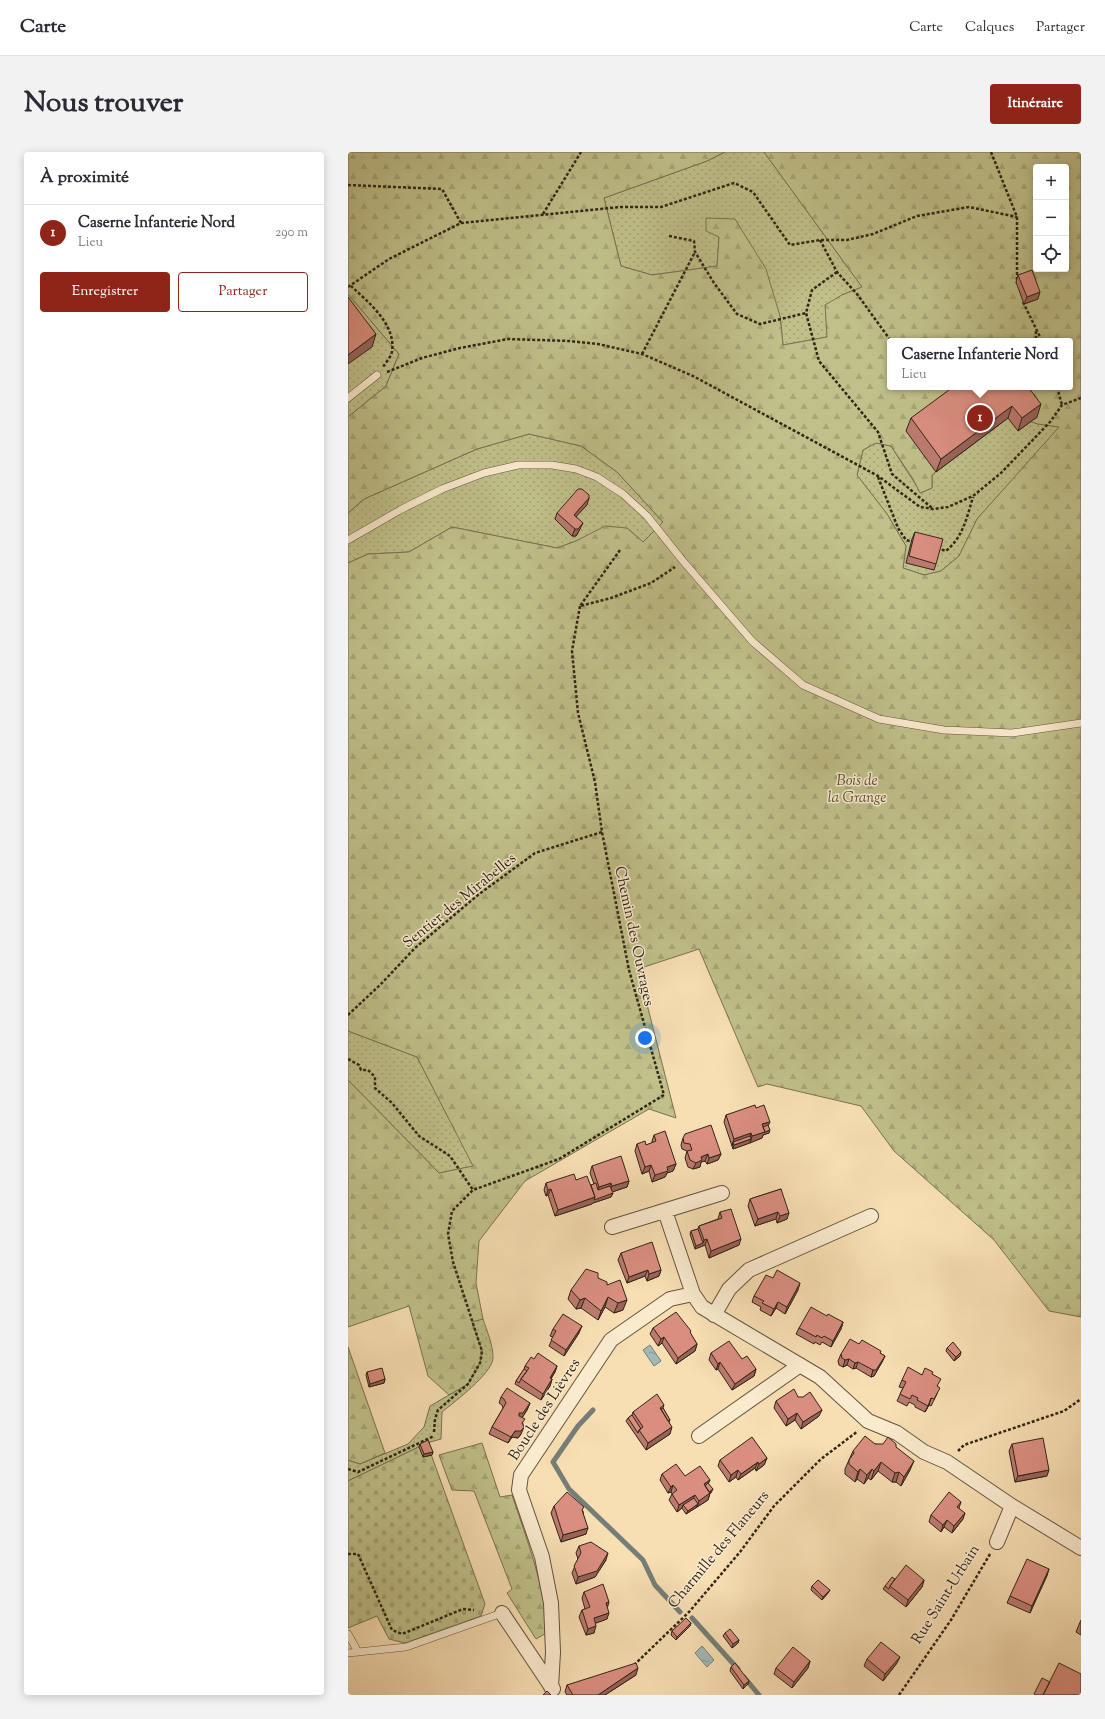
<!DOCTYPE html>
<html lang="fr">
<meta charset="utf-8">
<style>
:root{--surface:#fff;--page:#f2f2f3;--text:#2b2b33;--muted:#7c7c81;--line:#e1e1e2;--accent:#8f2418}
body{margin:0;font-family:"Sorts Mill Goudy",serif;background:var(--page);color:var(--text)}
.controls{position:absolute;right:12px;top:12px;display:grid;overflow:hidden;border-radius:4px;box-shadow:0 2px 10px #0003}
.controls button{width:36px;height:36px;display:grid;place-items:center;padding:0;border:0;border-bottom:1px solid var(--line);background:var(--surface);color:var(--text);font:20px sans-serif}
.you{position:absolute;left:297px;top:886px;width:14px;height:14px;margin:-10px;border:3px solid #fff;border-radius:50%;background:#1a73e8;box-shadow:0 0 0 6px #1a73e833}
.badge{display:grid;place-items:center;width:26px;height:26px;border-radius:50%;background:var(--accent);color:#fff;font-size:13px;font-weight:700}
.pin{position:absolute;translate:-50% -50%;border:2px solid #fff;box-shadow:0 1px 4px #0006}
.popup{position:absolute;left:539px;top:186px;width:186px;height:52px;box-sizing:border-box;display:grid;place-content:center;border-radius:4px;background:var(--surface);filter:drop-shadow(0 1px 3px #0005);font-size:13px;white-space:nowrap;color:var(--muted)}
.popup b{font-size:15px;color:var(--text)}
.popup::after{content:'';position:absolute;left:50%;top:100%;margin-left:-8px;border:8px solid transparent;border-top-color:var(--surface)}
.list{margin:0;padding:0;list-style:none}
h2{display:flex;justify-content:space-between;align-items:center;height:52px;margin:0;padding:0 16px;font-size:17px}
h2 small{font-size:13px;font-weight:400;color:var(--muted)}
.list li{display:grid;grid-template-columns:26px 1fr auto;gap:12px;align-items:center;box-sizing:border-box;height:56px;padding:0 16px;border-top:1px solid var(--line)}
.list b{display:block;font-size:15px;white-space:nowrap}
.list p{margin:0;font-size:13px;white-space:nowrap;color:var(--muted)}
.list em{font-size:13px;font-style:normal;color:var(--muted)}
.actions{display:flex;gap:8px;padding:12px 16px}
.actions a{flex:1;padding:9px 0;border:1px solid var(--accent);border-radius:4px;text-align:center;font-size:14px;color:var(--accent)}
.actions .main{background:var(--accent);color:#fff}
.icon{flex:none;width:22px;height:22px;fill:none;stroke:currentColor;stroke-width:2;stroke-linecap:round;stroke-linejoin:round}
.map{position:relative;flex:none;width:733px;height:1543px;overflow:hidden;border-radius:4px}
header{display:flex;align-items:center;gap:24px;box-sizing:border-box;height:56px;padding:0 20px;background:var(--surface);border-bottom:1px solid var(--line)}
header strong{font-size:19px}
nav{display:flex;gap:22px;margin-inline-start:auto;font-size:14px}
.intro{display:flex;align-items:center;justify-content:space-between;box-sizing:border-box;height:96px;padding:0 24px}
h1{margin:0;font-size:28px}
.button{padding:10px 18px;border-radius:4px;background:var(--accent);color:#fff;font-size:14px;font-weight:700}
main{display:flex;gap:24px;padding:0 24px}
aside{flex:1;background:var(--surface);border-radius:4px;box-shadow:0 2px 10px #0003}
.map>svg:first-child{display:block}
.grass{fill:url(#grass-dots);stroke:#797250}
.forest{fill:url(#forest-firs);stroke:#797250;fill-rule:evenodd}
.cemetery{fill:url(#cemetery-stones);stroke:#797250}
.water{fill:url(#water-ripples);stroke:#757e77}
.lines{fill:none;stroke-linecap:round;stroke-linejoin:round}
.stream{stroke:#757e77;stroke-width:5}
.lane-casing{stroke:#63533d;stroke-width:8}
.street-casing{stroke:#63533d;stroke-width:16}
.path{stroke:#322516;stroke-width:2.5;stroke-dasharray:3 2;stroke-linecap:butt}
.lane{stroke:#faeace;stroke-width:7}
.street{stroke:#faeace;stroke-width:14}
.wall{fill:#bb7a6e;stroke:#322516}
.shaded-wall{fill:#99635a;stroke:#322516}
.building{fill:#da8e80;stroke:#322516}
.labels{text-anchor:middle;stroke-width:3;stroke-linejoin:round;paint-order:stroke}
.park-label{font-size:15px;font-style:italic;fill:#564c33;stroke:#faeace}
.street-label{font-size:15px;fill:#322516;stroke:#faeace}
</style>
<header>
<strong>Carte</strong>
<nav><a>Carte</a><a>Calques</a><a>Partager</a></nav>
</header>
<div class="intro"><h1>Nous trouver</h1><a class="button">Itinéraire</a></div>
<main>
<aside>
<h2>À proximité<small></small></h2>
<ul class="list">
<li><span class="badge">1</span><div><b>Caserne Infanterie Nord</b><p>Lieu</p></div><em>290 m</em></li>
</ul>
<div class="actions"><a class="main">Enregistrer</a><a>Partager</a></div>
</aside>
<div class="map">
<svg width="733" height="1543" viewBox="0 0 733 1543">
<defs>
<pattern id="grass-dots" width="8" height="8" patternUnits="userSpaceOnUse"><rect width="8" height="8" fill="#c0c08a"/><path d="M2 2h.1M6 6h.1" fill="none" stroke="#a5a576" stroke-width="1.8" stroke-linecap="round"/></pattern>
<pattern id="forest-firs" width="22" height="20" patternUnits="userSpaceOnUse"><rect width="22" height="20" fill="#c0c08a"/><path d="M5 1l3.5 6h-7zM16 11l3.5 6h-7z" fill="#a5a576"/></pattern>
<pattern id="cemetery-stones" width="16" height="16" patternUnits="userSpaceOnUse"><rect width="16" height="16" fill="#c0c08a"/><path d="M2 7V4a2 2 0 0 1 4 0v3zM10 15v-3a2 2 0 0 1 4 0v3z" fill="#a5a576"/></pattern>
<pattern id="water-ripples" width="26" height="14" patternUnits="userSpaceOnUse"><rect width="26" height="14" fill="#a2b9b8"/><path d="M2 4q2-2 4 0t4 0M15 11q2-2 4 0t4 0" fill="none" stroke="#859695"/></pattern>
</defs>
<rect width="100%" height="100%" fill="#f7deb3"/>
<filter id="stains"><feTurbulence type="fractalNoise" baseFrequency=".005" numOctaves="4"/><feColorMatrix values="0 0 0 0 .2 0 0 0 0 .09 0 0 0 0 .02 0 0 0 .5 -.17"/></filter>
<radialGradient id="worn" r=".72"><stop offset=".6" stop-color="#630" stop-opacity="0"/><stop offset="1" stop-color="#630" stop-opacity=".3"/></radialGradient>
<!-- grass -->
<path class="grass" d="M377,0H416L514,135L494,143L479,185L435,193L432,164L371,85L369,114L304,123L273,114L256,46L359,9Z
M0,142L51,202L38,234L0,265Z
M658,261L690,272L712,275L629,367L611,404L593,419L576,423L555,416L558,394L539,362L509,323L515,298L528,291L543,294L573,341L584,336V323L615,295Z
M181,282L233,294L269,320L315,370L295,390L279,376L228,389L209,396L104,375L61,400L20,402L0,411V361L16,347L129,297Z
M0,879L69,905L126,1014L91,1021L0,928Z
M135,1167C139,1179 145,1193 145,1206C144,1222 106,1250 94,1260L93,1287L79,1291L0,1329V1308L12,1312L60,1292L76,1275L82,1254L120,1232L134,1199L124,1169Z"/>
<!-- forest -->
<path class="forest" d="M0,0H377L359,9L256,46L273,114L304,123L369,114L371,85L358,79V66L387,67L418,117L432,164L435,193L479,185L477,153L494,143L514,135L416,0H733V1165L701,1159L646,1088L546,999L513,954L419,932L410,935L351,797L290,817L328,966L301,957L177,1029L131,1089L128,1131L135,1167L124,1170L134,1199L132,1211L120,1232L101,1243L80,1224L61,1154L0,1175V928L91,1021L125,1014L69,905L0,879V411L20,402L61,400L104,375L209,396L228,389L257,374L279,376L295,390L315,370L269,320L233,294L181,282L129,297L16,347L0,361V265L38,234L51,202L0,142ZM688,15H718V117H688ZM542,189H722V235H542ZM658,261L690,272L711,275L629,367L611,404L593,419L576,423L555,416L558,394L539,362L509,323L515,298L528,291L543,294L565,327L572,341L584,336V323L615,295Z
M0,1195L37,1301L12,1312L0,1308Z
M134,1291L152,1345L164,1343C179,1388 196,1432 200,1480L188,1487L159,1441L164,1437L126,1339L104,1338L91,1303Z"/>
<!-- cemetery -->
<path class="cemetery" d="M79,1291L137,1452L133,1464L57,1491L41,1487L29,1464L0,1476V1329Z"/>
<!-- water -->
<path class="water" d="M302,1193L313,1209L306,1214L295,1198Z
M354,1494L366,1508L359,1515L347,1501Z"/>
<g class="lines">
<!-- stream -->
<path class="stream" d="M245,1258L230,1274L205,1310L221,1337L295,1408L307,1433L332,1460
M344,1466L390,1517
M396,1525L411,1543"/>
<defs>
<path id="lane" d="M0,246L29,223
M0,388L52,358L94,337L136,321L170,313H204L228,317L249,325L275,342L299,364L335,409L404,489L455,533L531,567L596,578L664,581L733,571
M0,1482L10,1500
M0,1501L58,1495L154,1461"/>
<path id="street" d="M317,1059L345,1142L354,1155L472,1225L520,1269L549,1281L576,1300L599,1310L664,1354L733,1396
M264,1075L374,1041
M366,1163L381,1137L401,1118L523,1064
M351,1284L452,1213
M649,1390L664,1354
M154,1461L205,1537
M203,1535L205,1500L203,1451L194,1405L171,1338L173,1323L263,1188L322,1147L345,1142"/>
</defs>
<!-- lane casing -->
<use href="#lane" class="lane-casing"/>
<!-- street casing -->
<use href="#street" class="street-casing"/>
<!-- path -->
<path class="path" d="M643,0L669,65V132
M0,33L94,37L113,71
M195,62L233,0
M321,84L346,89L347,100L366,131L389,162L412,172L458,161
M472,88L489,120L509,142L543,189
M489,120L464,138L458,161L471,209L530,280L544,322L584,356
M3,134C20,150 48,172 44,199C44,204 38,210 35,215
M0,135L41,107L113,71L273,55H313L386,31L405,40L442,93L472,88H499L525,82L569,64L621,55L669,65
M675,150L694,189
M688,179V189
M294,202L347,100
M39,220L74,206L112,196L160,187L221,189L250,192L294,202L345,224L530,324L572,355L585,357L600,355L625,344L653,321L702,270L714,253L733,246
M709,235L714,253
M530,325L550,376L558,388L565,390
M589,396L598,399C615,385 619,365 625,345
M272,398L232,454L263,446L303,431L327,415
M0,863L33,832L67,796L130,743L187,701L254,680
M0,907L11,913L13,918H20L27,925V936L44,951L71,984L102,1004L125,1038
M86,1280L87,1267L90,1258L120,1232L132,1211L134,1199L105,1110L100,1082L104,1059L125,1038L211,1007L316,943L281,818L254,680L247,630L230,561L224,499L232,454
M610,1299L616,1293L716,1259L733,1247
M0,1317L10,1320L86,1284
M0,1402H10L44,1478L54,1482L115,1457L126,1458
M286,1513L341,1460L392,1400L426,1354L473,1307L510,1279
M551,1543L603,1468L642,1402"/>
<!-- lane -->
<use href="#lane" class="lane"/>
<!-- street -->
<use href="#street" class="street"/>
</g>
<!-- wall -->
<path class="wall" d="M670,123L690,147L676,152L668,130Z
M680,235L689,265L670,279L660,266L588,320L558,279L563,266Z
M239,353L228,364L232,377L228,384H224L207,367L209,361Z
M567,380L588,412L586,418L558,411L564,387Z
M408,956L420,973L421,981L415,983L414,986L385,997L376,970L378,963Z
M306,983L328,1012L325,1019L319,1021L317,1025L304,1030L301,1019L294,1022L287,999L289,992L298,993L304,991V989Z
M335,986L373,1002L370,1008L359,1012L357,1009L353,1010L352,1015L345,1017L340,1015L337,1006L339,999L334,997L333,993Z
M244,1014L281,1029L279,1035L264,1040L265,1041L263,1045L245,1051L244,1052L207,1064L200,1043L198,1044L196,1038L198,1031L228,1028L243,1033L246,1032L242,1021Z
M433,1037L439,1067L429,1071L428,1067L407,1074L400,1054L402,1047Z
M372,1060L391,1093L361,1106L357,1093L347,1097L342,1082L343,1079L350,1077L351,1074L370,1067Z
M273,1101L313,1118L311,1124L299,1129L297,1124L279,1131L270,1108Z
M250,1126L259,1133L275,1158L266,1161L257,1155L250,1168L233,1156L228,1157L220,1147L223,1138Z
M425,1126L450,1138L437,1162L428,1156L423,1164L412,1158L413,1155L404,1150L406,1144Z
M479,1164L495,1170L493,1177L483,1195L474,1190L472,1193L467,1190L466,1192L448,1182L451,1176Z
M305,1176L342,1181L349,1192L347,1199L328,1212L314,1191L310,1194L302,1182Z
M205,1177L231,1181L216,1204L201,1194L205,1185L202,1184Z
M511,1192L532,1201L537,1204L534,1210L526,1224L523,1225L508,1216L505,1217L499,1213L495,1215L491,1213L490,1209L493,1202Z
M599,1196L612,1204L606,1209L598,1199Z
M363,1201L394,1207L408,1217L406,1224L384,1238L370,1217L368,1218L361,1208Z
M186,1207L209,1214L207,1220L203,1227H204L202,1234L193,1248L167,1232L168,1229L176,1217L177,1214Z
M19,1220L37,1227L36,1231L21,1235L18,1223Z
M584,1222L590,1235L589,1242L583,1254L581,1253L577,1260L567,1255V1253L561,1250L559,1254L549,1249L555,1236L551,1235L554,1228L574,1223Z
M153,1245L182,1251L179,1258L174,1266L175,1273L173,1282L170,1286L164,1285L160,1291L141,1282L144,1275L155,1256L154,1253L151,1251Z
M450,1245L471,1264L453,1277L447,1268L438,1274L426,1256L428,1249Z
M316,1253L315,1256L322,1268L321,1270L322,1282L298,1298L278,1269L280,1266L284,1263L285,1260Z
M72,1292L85,1300L84,1303L75,1305L71,1295Z
M527,1292L548,1295L562,1318L553,1334L548,1330H544L530,1319L523,1328L520,1326L516,1332L509,1327L507,1330L497,1322V1317L505,1299Z
M664,1292L699,1324L667,1330L661,1299Z
M419,1306L416,1313L408,1319L407,1316L390,1328L388,1325L381,1330L370,1314L372,1308Z
M314,1322L362,1328L360,1331L363,1341H362L360,1348L338,1362L334,1356L329,1360L321,1348L324,1342L323,1340L320,1341L312,1328Z
M613,1350L611,1356L615,1367L604,1381L596,1375L593,1380L581,1370L583,1363Z
M206,1354L235,1359L238,1382L213,1390L203,1361Z
M231,1394L258,1408L247,1425L228,1432L224,1421L230,1407L228,1401Z
M701,1417L682,1461L659,1451L662,1444Z
M547,1427L576,1428L574,1435L558,1455L535,1437L537,1434Z
M464,1434L482,1438L480,1441L474,1448L463,1438Z
M236,1440L259,1456V1467L247,1471L246,1481L238,1483L231,1465L234,1458L237,1457L234,1446Z
M733,1468V1483L728,1480Z
M343,1471L342,1474L328,1488L323,1483L324,1479Z
M377,1481L391,1488L390,1491L384,1496L375,1484Z
M519,1507L549,1511L535,1529L516,1514Z
M462,1509L460,1516L444,1536L426,1522L428,1516Z
M383,1515L401,1529L400,1532L395,1537L382,1519Z
M288,1523L257,1543H219L217,1540L219,1533Z"/>
<!-- shaded-wall -->
<path class="shaded-wall" d="M692,140L690,147L676,152L679,145Z
M28,182L24,195L0,212V203Z
M693,252L689,265L670,279L674,266Z
M664,254L660,266L588,320L593,307Z
M241,346L239,353L224,369L226,363Z
M235,371L232,377L228,384H224L227,377Z
M422,970L419,976L414,978V972Z
M422,978L421,981L415,983L414,986L402,991L404,984Z
M403,981L401,988L385,990L384,994L386,987Z
M403,987L402,991L385,997L386,993Z
M360,1002L357,1009L353,1010L352,1015L345,1017L348,1011L353,1005Z
M373,1002L370,1008L359,1012L361,1006Z
M328,1012L325,1019L319,1021L317,1025L304,1030L307,1023L319,1015Z
M303,1013L301,1019L294,1022L297,1015Z
M281,1029L279,1035L261,1041L264,1034Z
M263,1031L260,1038L249,1042L251,1035Z
M203,1037L200,1043L198,1044L200,1038Z
M265,1041L263,1045L245,1051L244,1052L207,1064L210,1058L247,1045Z
M430,1060L428,1067L407,1074L410,1067Z
M441,1061L439,1067L429,1071L432,1064Z
M359,1087L357,1093L347,1097L348,1094L355,1091L356,1088Z
M393,1087L391,1093L361,1106L363,1099Z
M300,1118L297,1124L279,1131L281,1125Z
M313,1118L311,1124L299,1129L301,1122Z
M452,1131L450,1138L437,1162L439,1155Z
M260,1145L257,1155L250,1168L253,1159Z
M237,1146L233,1156L228,1157L232,1148Z
M279,1148L275,1158L266,1161L270,1151Z
M430,1150L428,1156L423,1164L426,1157Z
M495,1170L493,1177L483,1195L485,1189Z
M234,1174L231,1181L216,1204L218,1198Z
M316,1185L314,1191L310,1194L313,1187Z
M349,1192L347,1199L328,1212L330,1206Z
M613,1200L612,1204L606,1209L608,1205Z
M537,1204L534,1210L526,1224L523,1225L525,1218Z
M501,1207L499,1213L495,1215L497,1208Z
M372,1210L370,1217L368,1218L370,1212Z
M510,1210L508,1216L505,1217L507,1211Z
M209,1214L207,1220L199,1232L202,1226Z
M408,1217L406,1224L384,1238L387,1232Z
M37,1227L36,1231L21,1235L22,1232Z
M204,1227L202,1234L193,1248L195,1242Z
M583,1246L581,1253L577,1260L580,1254Z
M182,1251L179,1258L173,1267L168,1268L171,1261Z
M474,1258L471,1264L453,1277L455,1270Z
M449,1261L447,1268L438,1274L440,1267Z
M176,1275L173,1282L170,1286L164,1285L160,1291L163,1285L167,1279Z
M324,1275L322,1282L298,1298L300,1291Z
M85,1300L84,1303L75,1305L76,1302Z
M419,1306L416,1313L408,1319L411,1312Z
M566,1309L562,1318L553,1334L556,1325Z
M410,1310L407,1316L390,1328L393,1322Z
M533,1310L530,1319L523,1328L526,1319Z
M512,1317L509,1327L507,1330L510,1320Z
M524,1317L520,1326L516,1332L519,1323Z
M390,1318L388,1325L381,1330L383,1323Z
M701,1318L699,1324L667,1330L670,1324Z
M551,1320L548,1330H544L547,1321Z
M362,1328L359,1335H355L356,1332Z
M325,1333L323,1340L320,1341L323,1335Z
M365,1337L363,1341H362L360,1348L349,1355L351,1349L359,1341Z
M347,1343L344,1349L335,1353L334,1356L329,1360L331,1353Z
M350,1352L349,1355L338,1362L340,1359Z
M617,1361L615,1367L604,1381L606,1374Z
M599,1368L596,1375L593,1380L595,1373Z
M240,1376L238,1382L213,1390L215,1383Z
M260,1401L258,1408L247,1425L228,1432L230,1425Z
M701,1417L699,1424L682,1461L684,1454Z
M576,1428L574,1435L558,1455L560,1448Z
M482,1438L480,1441L474,1448L475,1445Z
M261,1450L259,1457L258,1451Z
M261,1461L259,1467L243,1473L246,1466Z
M343,1471L342,1474L328,1488L329,1485Z
M248,1474L246,1481L238,1483L240,1477Z
M391,1488L390,1491L384,1496L385,1492Z
M552,1505L549,1511L535,1529L537,1522Z
M462,1509L460,1516L444,1536L446,1530Z
M290,1516L288,1523L257,1543H250Z
M401,1529L400,1532L395,1537L396,1533Z"/>
<!-- building -->
<path class="building" d="M684,118L692,140L679,145L670,123Z
M0,145L28,182L0,203Z
M605,235H680L693,252L674,266L664,254L593,307L563,266Z
M230,337H234L241,343V346L226,363L235,371L230,377H227L209,361Z
M567,380L595,387L588,412L561,404Z
M407,953L408,956L416,953L422,970L414,972L417,980L404,984L403,981L386,987L378,963Z
M363,973L373,1002L361,1006L360,1002L353,1005L354,1008L348,1011L342,1008L339,999L344,998L342,992L336,991L335,986L337,982Z
M420,973L422,978L417,980L415,975Z
M317,979L328,1012L319,1015L320,1019L307,1023L303,1013L297,1015L289,992L297,989L298,993L308,989L306,983Z
M402,984L403,987L386,993L385,990Z
M273,1004L281,1029L264,1034L263,1031L251,1035L244,1014Z
M226,1022L228,1028L239,1024L247,1045L210,1058L203,1037L200,1038L198,1031Z
M248,1031L250,1038L262,1034L265,1041L246,1048L247,1045L243,1033Z
M433,1037L441,1061L432,1064L430,1060L410,1067L402,1047Z
M383,1057L393,1087L363,1099L359,1087L356,1088L351,1074L374,1066L372,1060Z
M350,1077L355,1091L348,1094L343,1079Z
M304,1090L313,1118L301,1122L300,1118L281,1125L273,1101Z
M238,1117L250,1121V1126L259,1130V1133L272,1128L279,1148L270,1151L260,1145L253,1159L237,1146L232,1148L223,1138Z
M429,1118L452,1131L439,1155L430,1150L426,1157L414,1151L416,1149L406,1144L418,1123L425,1126Z
M463,1155L479,1164L480,1162L495,1170L485,1189L476,1184L474,1186L469,1183L468,1185L451,1176Z
M328,1160L343,1179L342,1180L349,1192L330,1206L316,1185L313,1187L305,1176Z
M215,1162L234,1174L218,1198L203,1188L208,1179L205,1177Z
M502,1187L511,1192L514,1188L533,1199L532,1201L537,1204L528,1218H525L510,1210L507,1211L501,1207L497,1208L494,1206L493,1202Z
M381,1189L394,1207L399,1204L408,1217L387,1232L372,1210L370,1212L363,1201Z
M605,1190L613,1200L608,1205L599,1196Z
M190,1201L209,1214L202,1226L204,1227L195,1242L173,1227L181,1216L177,1214L183,1205L186,1207Z
M560,1215L574,1223L577,1216L585,1220L584,1222L593,1227L589,1234L592,1236L586,1247L583,1246L580,1254L569,1248L570,1246L564,1243L562,1247L552,1242L558,1230L554,1228Z
M34,1216L37,1227L22,1232L19,1220Z
M176,1217L179,1219L173,1227L171,1231L168,1229Z
M159,1236L182,1251L175,1261H171V1264L177,1267L174,1271L176,1275L173,1279H167L163,1285L144,1275L158,1251L156,1247L153,1245Z
M446,1237L450,1245H455L462,1240L474,1258L455,1270L449,1261L440,1267L428,1249Z
M309,1242L316,1253L312,1256L324,1275L300,1291L291,1278L295,1275L285,1260Z
M315,1256L322,1268L320,1269L313,1257Z
M284,1263L293,1277L291,1278L290,1281L280,1266Z
M517,1284L527,1292H535L540,1285L548,1292V1295L566,1309L556,1325L551,1320L547,1321L533,1310L526,1319L524,1317L519,1323L512,1317L510,1320L501,1312V1308L506,1301L505,1299Z
M404,1285L419,1306L411,1312L410,1310L393,1322L390,1318L383,1323L372,1308Z
M695,1286L701,1318L670,1324L664,1292Z
M80,1288L85,1300L76,1302L72,1292Z
M328,1312L337,1324L352,1314L362,1328L356,1332L362,1341L351,1349L347,1343L331,1353L324,1342L329,1338L325,1333L323,1335L314,1322Z
M360,1331L365,1337L361,1340L357,1334Z
M219,1340L236,1355L234,1358L240,1376L215,1383L206,1354Z
M601,1340L613,1350L609,1355L617,1361L606,1374L599,1368L595,1373L583,1363Z
M346,1346L350,1352L340,1359L335,1353Z
M243,1390L260,1401L249,1419L230,1425L226,1414L233,1401L231,1394Z
M679,1407L701,1417L684,1454L662,1444Z
M558,1413L576,1428L560,1448L542,1434Z
M544,1425L547,1427L542,1434L541,1437L537,1434Z
M470,1428L482,1438L475,1445L464,1434Z
M255,1432L261,1450L258,1451L261,1461L246,1466L248,1474L240,1477L234,1458L242,1455L236,1440Z
M338,1466L343,1471L329,1485L324,1479Z
M382,1477L391,1488L385,1492L377,1481Z
M533,1490L552,1505L537,1522L519,1507Z
M445,1495L462,1509L446,1530L428,1516Z
M288,1511L290,1516L250,1543H225L219,1533Z
M387,1511L401,1529L396,1533L383,1515Z
M711,1511L733,1522V1543H695Z
M694,1526L702,1530L695,1543H688L686,1542Z
M199,1539L203,1543H195Z"/>
<g class="labels">
<!-- park labels -->
<g class="park-label">
<text x="509" y="633">Bois de<tspan x="509" dy="17">la Grange</tspan></text>
</g>
<!-- street labels -->
<g class="street-label">
<text transform="translate(111 748) rotate(-39)" y="5">Sentier des Mirabelles</text>
<text transform="translate(287 784) rotate(78)" y="5">Chemin des Ouvrages</text>
<text transform="translate(196 1257) rotate(-57)" y="5">Boucle des Lièvres</text>
<text transform="translate(370 1397) rotate(-50)" y="5">Charmille des Flaneurs</text>
<text transform="translate(597 1442) rotate(-58)" y="5">Rue Saint-Urbain</text>
</g>
</g>
<rect width="100%" height="100%" filter="url(#stains)"/>
<rect width="100%" height="100%" fill="url(#worn)"/>
</svg>
<div class="controls">
<button>+</button>
<button>−</button>
<button><svg class="icon" aria-label="locate" viewBox="0 0 24 24"><circle cx="12" cy="12" r="6"/><path d="M12 2v4M12 18v4M2 12h4M18 12h4"/></svg></button>
</div>
<div class="you"></div>
<div class="pin badge" style="left:632px;top:266px">1</div>
<div class="popup"><b>Caserne Infanterie Nord</b>Lieu</div>
</div>
</main>
